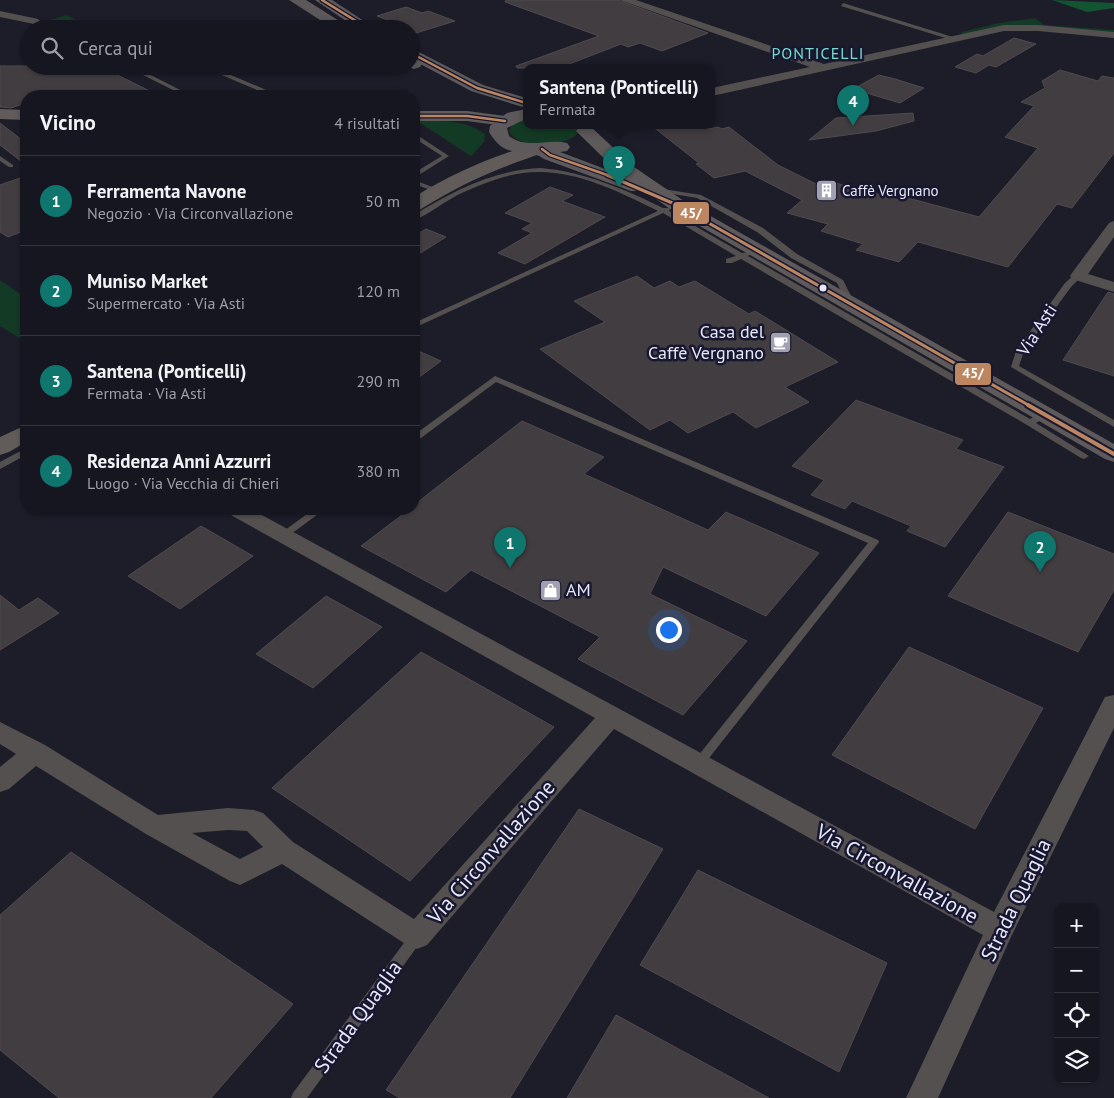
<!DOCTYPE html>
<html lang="it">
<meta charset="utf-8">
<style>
:root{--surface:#161620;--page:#23232d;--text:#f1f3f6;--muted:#9e9fa5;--line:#35353e;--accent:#0f766e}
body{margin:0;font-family:"PT Sans",sans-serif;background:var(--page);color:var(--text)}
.controls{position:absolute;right:15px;bottom:15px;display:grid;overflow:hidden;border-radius:10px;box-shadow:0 1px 4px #0004}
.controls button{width:45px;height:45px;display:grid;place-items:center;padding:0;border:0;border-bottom:1px solid var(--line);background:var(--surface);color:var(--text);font:25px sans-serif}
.you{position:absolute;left:668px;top:629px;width:18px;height:18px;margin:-12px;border:4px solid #fff;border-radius:50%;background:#1a73e8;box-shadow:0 0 0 8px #1a73e833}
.badge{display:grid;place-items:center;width:32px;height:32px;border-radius:50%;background:var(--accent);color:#fff;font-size:16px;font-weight:700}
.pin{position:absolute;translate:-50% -41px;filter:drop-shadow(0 1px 2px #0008)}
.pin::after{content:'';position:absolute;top:26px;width:18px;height:15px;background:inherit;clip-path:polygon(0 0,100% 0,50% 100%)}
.popup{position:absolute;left:523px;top:64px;width:192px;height:65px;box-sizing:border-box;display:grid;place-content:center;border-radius:10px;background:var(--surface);filter:drop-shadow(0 1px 4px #0005);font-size:16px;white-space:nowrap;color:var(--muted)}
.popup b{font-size:19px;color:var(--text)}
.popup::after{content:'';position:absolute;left:50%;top:100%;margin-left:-10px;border:10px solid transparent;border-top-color:var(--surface)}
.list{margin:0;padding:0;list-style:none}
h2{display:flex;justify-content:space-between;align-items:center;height:65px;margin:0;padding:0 20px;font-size:21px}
h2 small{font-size:16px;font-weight:400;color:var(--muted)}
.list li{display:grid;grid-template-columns:32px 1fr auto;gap:15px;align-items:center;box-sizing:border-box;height:90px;padding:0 20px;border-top:1px solid var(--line)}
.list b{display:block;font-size:19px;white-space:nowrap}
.list p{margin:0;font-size:16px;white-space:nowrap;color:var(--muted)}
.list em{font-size:16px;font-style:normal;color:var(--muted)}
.icon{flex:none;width:28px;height:28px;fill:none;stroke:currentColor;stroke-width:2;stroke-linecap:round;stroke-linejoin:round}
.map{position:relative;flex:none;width:1114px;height:1098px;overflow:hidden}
.search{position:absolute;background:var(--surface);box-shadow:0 1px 4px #0004;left:20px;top:20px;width:400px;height:55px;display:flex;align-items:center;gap:12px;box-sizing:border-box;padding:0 18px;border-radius:28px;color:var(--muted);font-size:19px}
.panel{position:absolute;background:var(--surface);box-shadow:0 1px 4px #0004;left:20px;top:90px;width:400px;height:425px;border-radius:20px}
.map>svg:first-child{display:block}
.green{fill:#133a24}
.forest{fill:#135432}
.building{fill:#423d41;stroke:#504a4f}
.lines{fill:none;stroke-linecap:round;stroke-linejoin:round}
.lane{fill:#53504f;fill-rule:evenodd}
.street{fill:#53504f;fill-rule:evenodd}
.secondary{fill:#615c5a;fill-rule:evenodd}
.primary{fill:#5e5a5b;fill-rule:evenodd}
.highway{fill:#5c5859;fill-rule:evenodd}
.bus-1-far2-casing{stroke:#181730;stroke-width:5}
.bus-1-far1-casing{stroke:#181730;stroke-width:6}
.bus-1-casing{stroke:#181730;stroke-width:8}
.bus-1-far2{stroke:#bb8660;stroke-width:2.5}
.bus-1-far1{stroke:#bb8660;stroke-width:3}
.bus-1{stroke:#bb8660;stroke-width:4}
.bus-dot{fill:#e6e7f9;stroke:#181730;stroke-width:2}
.labels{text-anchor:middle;stroke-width:5;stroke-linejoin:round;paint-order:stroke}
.far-poi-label{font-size:15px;fill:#e6e7f9;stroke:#181730;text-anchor:start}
.far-neighbourhood-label{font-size:16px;letter-spacing:1px;fill:#74ddd0;stroke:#181730}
.street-label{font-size:18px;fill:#e6e7f9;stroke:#181730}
.poi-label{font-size:18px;fill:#e6e7f9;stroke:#181730;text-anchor:end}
.near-street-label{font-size:21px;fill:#e6e7f9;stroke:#181730}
.line-badge{stroke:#181730;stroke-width:2}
.badge-label{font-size:14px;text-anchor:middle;font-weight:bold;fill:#fff}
</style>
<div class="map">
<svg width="1114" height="1098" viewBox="0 0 1114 1098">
<rect width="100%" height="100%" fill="#1d1d2a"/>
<!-- green -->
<path class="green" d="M66,15L98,29H67L50,20Z
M1035,18L1044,25L1114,30V33L1043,27L962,35V32L999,23Z
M526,118V126H576L577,134C565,147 517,150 509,131L512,125Z
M414,119C437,121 466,119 485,134L484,142L471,156Z
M0,280L26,298V342L0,326Z"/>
<!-- forest -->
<path class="forest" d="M1052,0L1114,3V8L1087,12Z"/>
<!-- building -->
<path class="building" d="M506,0H618L708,33L662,51L640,43L628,47L621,44L559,68H517L516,66L599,36L505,2Z
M406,7L422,13L428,11L455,21L416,33L411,29L377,16Z
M1014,38L1036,44L996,67L989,65L976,73L955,67L977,54L983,56Z
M0,66H99L160,96H26V103L11,108L0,107Z
M1060,70L1098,81L1102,76L1114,78V153L1072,208L1057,204L1008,267L918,242L899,262L856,250L863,244L821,231L828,224L787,213L802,200L745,171L714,178L696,164L699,163L652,126H706L709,129L718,127L722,129L729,127L778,165L818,185L824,180L904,201L908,198L979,217L1038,148L1005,137L1034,106L1021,102L1045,88L1042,81Z
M879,75L895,79L924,88L900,103L853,89Z
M913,113L914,121L876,131L809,140L836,118Z
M0,123L26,143V165L0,145Z
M26,176V230L8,237L0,232V185Z
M550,187L573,195L562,201L605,217L525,264L498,253L532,233L522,229L532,223L505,213Z
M426,229L446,237L414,257V236Z
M637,276L654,288L670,281L679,287L695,281L749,314L755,311L838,362L785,387L809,402L756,428L733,412L688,433L670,420L650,430L540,349L605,322L574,301Z
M1108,292L1114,294V376L1063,360Z
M414,349L441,361L414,381Z
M856,400L963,440L956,449L1004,467L945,547L907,531L911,526L852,501L845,509L811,495L824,480L792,466Z
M522,421L604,457L584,474L708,530L726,512L819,553L766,616L663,567L650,594L747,641L683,715L578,659L600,637L471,570L446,592L361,546L410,509H414V505Z
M1008,512L1114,554V590L1078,652L948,596Z
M201,526L253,556L180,609L128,576Z
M0,595L19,610L38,598L59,613L0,650Z
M326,596L382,627L313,688L256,654Z
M909,647L1043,708L975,829L832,755Z
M421,652L554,727L410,881L272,788Z
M579,809L663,849L510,1098H400L386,1090Z
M71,852L293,1004L211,1098H59L0,1050V915Z
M698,870L887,963L839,1072L640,965Z
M616,1015L769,1098H567Z"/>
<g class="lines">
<!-- lane -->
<path class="lane" d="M843,3L956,38L957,39L952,40L841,6Z
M125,66H133L192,96H185Z
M219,70L278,95L279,96H271L217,73V71Z
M414,133L449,156L414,178V173L442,156L414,138Z
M0,156L13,165V167H9L0,161Z
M541,168C585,172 624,189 663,208H669L670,209L669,211L742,253L750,252L751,254L748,256L1030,419L1042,412H1048L1049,414L1048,416L1036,423L1089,456L1084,459L1081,458L1027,425L741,259L732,263H726V259L736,256L663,213L414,328V323L658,211C622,193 582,173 542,172C515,171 488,181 464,192C447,199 429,215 414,220V215C453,191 493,170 541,168Z
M414,180L443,191L444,192L439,193L414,184Z
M657,188L701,195L763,228L797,254L843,280L854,302L853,304H847L837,283L791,258L757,232L697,198L655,191V189Z
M1075,274H1081L1082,276L1071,287L1024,351L1019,366L1114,420V427L1011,367L1016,351L1065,283Z
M495,376L878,540L879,542L702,767L698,769L694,767L692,764L694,761L868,543L496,382L417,441L414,442V435Z
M26,448V455L0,469V462Z
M314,509H325L287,537H281L279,535L281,533Z
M417,930L422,932L424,936L422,940L307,1098H291L293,1093L412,932Z"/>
<!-- street -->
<path class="street" d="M620,0H636L824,64L1004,25H1038L1114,32V38L1038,31H1004L712,96V88L810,67Z
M0,11L38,19L40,21L34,24L0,17Z
M1114,221V237L1088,274L1114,282V292L1072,279L1070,276L1072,273L1109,223Z
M226,509H251L994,912L1105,697L1114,695V728L1011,937L938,1098H906L983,935L614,729L427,945L417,949L407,945L282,864L240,885L230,881L146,834L36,766L9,789L0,792V767L16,754L0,744V722L45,745L158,815L228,808L254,810L263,813L293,842L414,919L595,718L229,514ZM228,830L247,831L263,847L240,859L192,833Z"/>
<!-- secondary -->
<path class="secondary" d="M0,109L26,110V120L0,119Z
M414,111H467L505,116L511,117L514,121L511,125L505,126L467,121H414Z
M537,144L543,145L546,149L543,153C498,168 461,184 421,209L414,211V197C452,174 493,155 537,144Z
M26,425V442L9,452L0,455V437Z"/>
<!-- primary -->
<path class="primary" d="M315,0H332L376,29H358Z
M411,48L483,85L526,98V108L471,91L411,59Z
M526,109V119L507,128L509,136C528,150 547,138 567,143L570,147L567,151L560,152L621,175L576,131L579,127H591L634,167L684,201L1114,444V462L1105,459L670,209L645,191H631L544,159C526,145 507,163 489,132L490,126L507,113Z"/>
<!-- highway -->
<path class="highway" d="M289,0H306L352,29H334Z
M411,58L420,61L422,64L420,67L414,69L405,66H411Z"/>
<defs>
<path id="bus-1-far2" d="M322,0L369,29
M411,53L477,88L526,103
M414,116H467L505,121
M542,149L550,155L610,176"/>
<path id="bus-1-far1" d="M607,175L677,205L1030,406"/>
<path id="bus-1" d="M1028,405L1114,454"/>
</defs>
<!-- bus-1-far2 casing -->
<use href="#bus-1-far2" class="bus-1-far2-casing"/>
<!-- bus-1-far1 casing -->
<use href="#bus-1-far1" class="bus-1-far1-casing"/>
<!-- bus-1 casing -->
<use href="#bus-1" class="bus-1-casing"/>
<!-- bus-1-far2 -->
<use href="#bus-1-far2" class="bus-1-far2"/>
<!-- bus-1-far1 -->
<use href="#bus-1-far1" class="bus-1-far1"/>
<!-- bus-1 -->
<use href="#bus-1" class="bus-1"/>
</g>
<!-- icons -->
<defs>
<symbol id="building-square" viewBox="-11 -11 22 22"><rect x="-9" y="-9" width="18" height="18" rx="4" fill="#a0a0b1" stroke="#181730"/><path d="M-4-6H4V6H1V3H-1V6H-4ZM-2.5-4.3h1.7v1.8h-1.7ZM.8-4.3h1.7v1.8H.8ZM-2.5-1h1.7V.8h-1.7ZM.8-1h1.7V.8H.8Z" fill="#fff"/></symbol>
<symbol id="cafe-square" viewBox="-11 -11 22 22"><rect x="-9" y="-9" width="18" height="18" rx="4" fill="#a0a0b1" stroke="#181730"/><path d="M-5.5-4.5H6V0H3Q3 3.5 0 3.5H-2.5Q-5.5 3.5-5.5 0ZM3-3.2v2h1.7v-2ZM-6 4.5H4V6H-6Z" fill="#fff"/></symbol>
<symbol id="shop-square" viewBox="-11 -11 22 22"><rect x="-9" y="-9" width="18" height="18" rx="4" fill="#a0a0b1" stroke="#181730"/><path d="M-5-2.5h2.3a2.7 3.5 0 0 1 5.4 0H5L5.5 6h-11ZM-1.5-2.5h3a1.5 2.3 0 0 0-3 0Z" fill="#fff"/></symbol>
</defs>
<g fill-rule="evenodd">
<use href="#building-square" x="814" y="178" width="25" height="25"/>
<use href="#cafe-square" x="768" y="330" width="25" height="25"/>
<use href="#shop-square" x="538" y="578" width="25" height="25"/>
</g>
<!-- markers -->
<circle class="bus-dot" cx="823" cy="288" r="4.5"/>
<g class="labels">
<!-- far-poi labels -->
<g class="far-poi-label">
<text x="842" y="196">Caffè Vergnano</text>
</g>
<!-- far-neighbourhood labels -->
<g class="far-neighbourhood-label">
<text x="818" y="59">PONTICELLI</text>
</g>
<!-- street labels -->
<g class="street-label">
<text transform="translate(1037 330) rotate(-57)" y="6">Via Asti</text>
</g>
<!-- poi labels -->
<g class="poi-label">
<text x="764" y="338">Casa del<tspan x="764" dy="21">Caffè Vergnano</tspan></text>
<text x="566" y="596" text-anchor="start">AM</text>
</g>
<!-- near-street labels -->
<g class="near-street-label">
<text transform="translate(491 852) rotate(-49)" y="7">Via Circonvallazione</text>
<text transform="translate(897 874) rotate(29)" y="7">Via Circonvallazione</text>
<text transform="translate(1016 900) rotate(-64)" y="7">Strada Quaglia</text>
<text transform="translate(358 1017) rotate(-54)" y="7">Strada Quaglia</text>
</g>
</g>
<g class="line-badge">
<rect x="672" y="201" width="38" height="24" rx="5" fill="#bb8660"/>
<rect x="954" y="362" width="38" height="24" rx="5" fill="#bb8660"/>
</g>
<g class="badge-label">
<text x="691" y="218">45/</text>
<text x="973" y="378">45/</text>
</g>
</svg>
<div class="controls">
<button>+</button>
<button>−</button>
<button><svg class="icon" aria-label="locate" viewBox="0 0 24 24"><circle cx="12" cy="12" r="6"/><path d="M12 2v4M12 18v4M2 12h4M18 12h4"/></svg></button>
<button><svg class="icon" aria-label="layers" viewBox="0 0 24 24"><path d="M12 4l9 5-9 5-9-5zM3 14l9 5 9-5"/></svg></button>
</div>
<div class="you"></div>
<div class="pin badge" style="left:510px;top:568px">1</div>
<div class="pin badge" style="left:1040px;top:572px">2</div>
<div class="pin badge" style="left:619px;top:187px">3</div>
<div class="popup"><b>Santena (Ponticelli)</b>Fermata</div>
<div class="pin badge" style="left:853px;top:126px">4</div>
<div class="search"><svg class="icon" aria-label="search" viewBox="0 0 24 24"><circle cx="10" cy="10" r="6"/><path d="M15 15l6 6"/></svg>Cerca qui</div>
<section class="panel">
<h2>Vicino<small>4 risultati</small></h2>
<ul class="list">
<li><span class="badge">1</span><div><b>Ferramenta Navone</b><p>Negozio · Via Circonvallazione</p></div><em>50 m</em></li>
<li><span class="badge">2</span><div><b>Muniso Market</b><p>Supermercato · Via Asti</p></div><em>120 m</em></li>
<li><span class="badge">3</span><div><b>Santena (Ponticelli)</b><p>Fermata · Via Asti</p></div><em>290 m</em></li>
<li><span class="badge">4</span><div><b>Residenza Anni Azzurri</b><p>Luogo · Via Vecchia di Chieri</p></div><em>380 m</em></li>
</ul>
</section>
</div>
